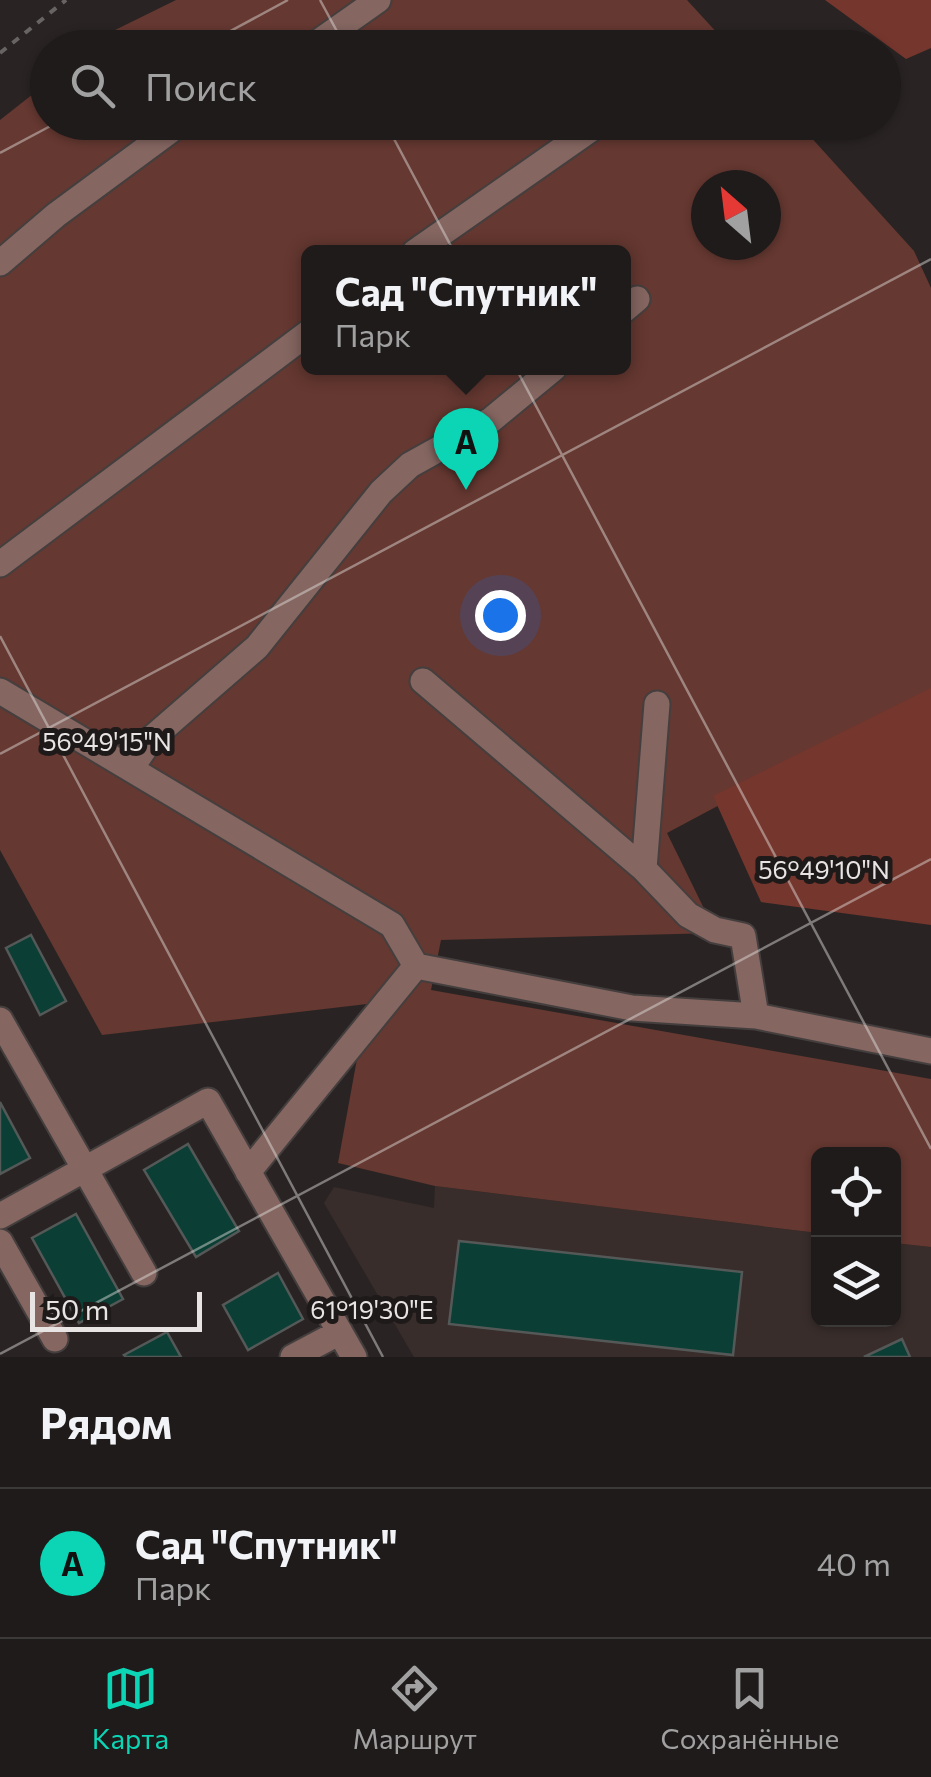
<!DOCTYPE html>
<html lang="ru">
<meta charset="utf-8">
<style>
:root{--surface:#1f1b1a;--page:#272423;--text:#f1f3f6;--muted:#a1a1a2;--line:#3c3939;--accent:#0bd5b5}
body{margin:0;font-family:Commissioner,sans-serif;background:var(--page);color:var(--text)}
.controls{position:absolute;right:30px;bottom:30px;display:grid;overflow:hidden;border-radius:15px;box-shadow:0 2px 8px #0004}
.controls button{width:90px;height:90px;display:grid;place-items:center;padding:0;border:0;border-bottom:2px solid var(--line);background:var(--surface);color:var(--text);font:50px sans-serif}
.compass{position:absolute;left:691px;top:170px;width:90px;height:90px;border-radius:50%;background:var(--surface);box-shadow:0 2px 8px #0004;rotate:332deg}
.scale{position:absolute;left:30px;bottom:25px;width:172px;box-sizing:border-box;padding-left:10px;border:5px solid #e7e4e3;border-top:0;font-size:28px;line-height:35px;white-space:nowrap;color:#e7e4e3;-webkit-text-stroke:8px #1f1a1a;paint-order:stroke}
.you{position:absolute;left:500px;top:615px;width:35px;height:35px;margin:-25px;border:8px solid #fff;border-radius:50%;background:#1a73e8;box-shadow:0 0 0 15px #1a73e833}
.badge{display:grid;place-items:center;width:65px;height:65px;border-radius:50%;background:var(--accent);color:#111;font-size:32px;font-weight:700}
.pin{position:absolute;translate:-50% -82px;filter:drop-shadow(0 2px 5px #0008)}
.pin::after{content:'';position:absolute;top:52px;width:35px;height:30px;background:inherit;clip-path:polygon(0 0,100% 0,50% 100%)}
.popup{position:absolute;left:301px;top:245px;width:330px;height:130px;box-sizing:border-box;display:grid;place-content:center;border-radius:15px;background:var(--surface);filter:drop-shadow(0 2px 8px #0005);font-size:32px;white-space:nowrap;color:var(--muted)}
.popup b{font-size:38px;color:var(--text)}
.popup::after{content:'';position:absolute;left:50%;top:100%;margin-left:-20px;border:20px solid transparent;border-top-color:var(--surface)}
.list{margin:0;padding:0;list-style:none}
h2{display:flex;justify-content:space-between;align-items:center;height:130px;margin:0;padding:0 40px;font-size:42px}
h2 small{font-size:32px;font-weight:400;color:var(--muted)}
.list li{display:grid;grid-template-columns:65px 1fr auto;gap:30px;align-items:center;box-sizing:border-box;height:150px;padding:0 40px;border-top:2px solid var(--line)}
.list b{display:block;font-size:38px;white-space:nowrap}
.list p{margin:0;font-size:32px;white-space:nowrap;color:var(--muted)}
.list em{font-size:32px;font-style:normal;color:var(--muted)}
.icon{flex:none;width:55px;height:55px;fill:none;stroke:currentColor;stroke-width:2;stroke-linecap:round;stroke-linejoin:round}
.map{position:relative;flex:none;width:931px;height:1357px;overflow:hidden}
.search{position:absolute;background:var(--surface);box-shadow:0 2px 8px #0004;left:30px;right:30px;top:30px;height:110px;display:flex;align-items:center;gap:25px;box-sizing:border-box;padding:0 35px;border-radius:55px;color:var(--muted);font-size:38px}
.sheet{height:280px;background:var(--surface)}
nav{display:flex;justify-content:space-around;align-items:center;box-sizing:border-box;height:140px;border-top:2px solid var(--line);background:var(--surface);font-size:28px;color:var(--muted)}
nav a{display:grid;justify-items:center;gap:5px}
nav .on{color:var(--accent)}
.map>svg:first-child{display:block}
.built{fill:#382d2b}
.green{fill:#653831;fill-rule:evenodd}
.forest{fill:#75362d}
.building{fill:#0b3e34;stroke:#545958;stroke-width:2.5}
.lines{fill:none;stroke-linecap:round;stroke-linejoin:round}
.minor-casing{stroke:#443f3e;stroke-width:29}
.path{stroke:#686463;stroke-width:4;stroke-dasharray:8 8;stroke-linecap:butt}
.minor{stroke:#856661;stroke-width:25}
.ticks{fill:none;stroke:#e7e4e3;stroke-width:2.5;stroke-opacity:0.45}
.ticks-label{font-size:25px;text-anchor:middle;fill:#e7e4e3;stroke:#1f1a1a;stroke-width:10;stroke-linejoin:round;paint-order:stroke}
</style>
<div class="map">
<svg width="931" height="1357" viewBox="0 0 931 1357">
<rect width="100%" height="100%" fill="#292423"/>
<!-- built -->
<path class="built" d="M435,1186L818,1233V1320H894V1243L931,1247V1357H414L324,1203L334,1187L434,1208Z"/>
<!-- green -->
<path class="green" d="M176,0H687L730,47L93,48L113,31Z
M47,83L48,122L798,123L914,251L931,288V692L667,833L716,933L441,940L431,990L931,1079V1247L894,1243V1154H818V1233L435,1186L338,1163L367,1004L102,1035L0,850V120ZM706,185H766V245H706ZM308,252H624V368H308Z"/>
<!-- forest -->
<path class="forest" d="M825,0H931V48L906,59Z
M931,688V925L761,902L713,796Z"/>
<!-- building -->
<path class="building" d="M31,935L66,1001L40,1015L6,948Z
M0,1102L30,1158L0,1174Z
M188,1144L239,1231L196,1257L144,1170Z
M76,1214L123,1299L79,1323L32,1238Z
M459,1241L742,1272L733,1355L449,1324Z
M278,1273L303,1319L248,1350L223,1305Z
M167,1332L181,1357H126L124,1355Z
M902,1339L910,1357H864Z"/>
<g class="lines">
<defs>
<path id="minor" d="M310,48L378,0
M415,252L601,122
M0,263L56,215L182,122
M624,310L637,299
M0,564L308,333
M423,681L644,869L688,915L715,930L743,936L756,1016
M0,691L392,925L416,966
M132,767L151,739L257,647L381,492L410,465L491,420L554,368
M644,869L657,704
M0,1020L144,1273
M248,1172L416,966L632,1008L756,1016L931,1051
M0,1216L208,1101L354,1357
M0,1242L55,1339
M293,1357L340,1332"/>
</defs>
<!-- minor casing -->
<use href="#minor" class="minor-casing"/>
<!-- path -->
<path class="path" d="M0,53L66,0"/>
<!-- minor -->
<use href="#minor" class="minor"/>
</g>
<!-- ticks -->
<path class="ticks" d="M320,0L346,48M199,48L288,0M385,122L931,1149M0,153L58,122M0,636L383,1357M0,754L931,259M0,1354L931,859"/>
<g class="ticks-label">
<text x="107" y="751">56°49'15"N</text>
<text x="824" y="879">56°49'10"N</text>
<text x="372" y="1319">61°19'30"E</text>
</g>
</svg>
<div class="controls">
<button><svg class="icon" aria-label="locate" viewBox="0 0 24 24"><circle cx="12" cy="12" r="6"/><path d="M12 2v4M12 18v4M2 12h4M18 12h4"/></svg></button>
<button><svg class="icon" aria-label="layers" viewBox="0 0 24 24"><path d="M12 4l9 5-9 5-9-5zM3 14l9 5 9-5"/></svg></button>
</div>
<svg class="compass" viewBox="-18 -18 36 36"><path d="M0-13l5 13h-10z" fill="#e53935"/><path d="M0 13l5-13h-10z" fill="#a1a1a2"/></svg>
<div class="scale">50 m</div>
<div class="you"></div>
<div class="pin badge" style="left:466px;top:490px">A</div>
<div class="popup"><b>Сад &quot;Спутник&quot;</b>Парк</div>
<div class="search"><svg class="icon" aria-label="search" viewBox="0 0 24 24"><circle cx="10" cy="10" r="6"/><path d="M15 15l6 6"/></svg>Поиск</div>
</div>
<section class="sheet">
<h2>Рядом<small></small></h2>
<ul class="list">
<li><span class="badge">A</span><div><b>Сад &quot;Спутник&quot;</b><p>Парк</p></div><em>40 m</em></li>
</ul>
</section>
<nav>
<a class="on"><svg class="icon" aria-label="map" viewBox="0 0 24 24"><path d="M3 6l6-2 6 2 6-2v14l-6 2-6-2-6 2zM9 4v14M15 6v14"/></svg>Карта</a>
<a><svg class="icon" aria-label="directions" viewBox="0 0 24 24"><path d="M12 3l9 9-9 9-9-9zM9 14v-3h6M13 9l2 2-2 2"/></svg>Маршрут</a>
<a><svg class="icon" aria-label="saved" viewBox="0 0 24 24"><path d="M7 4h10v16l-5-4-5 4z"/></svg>Сохранённые</a>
</nav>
